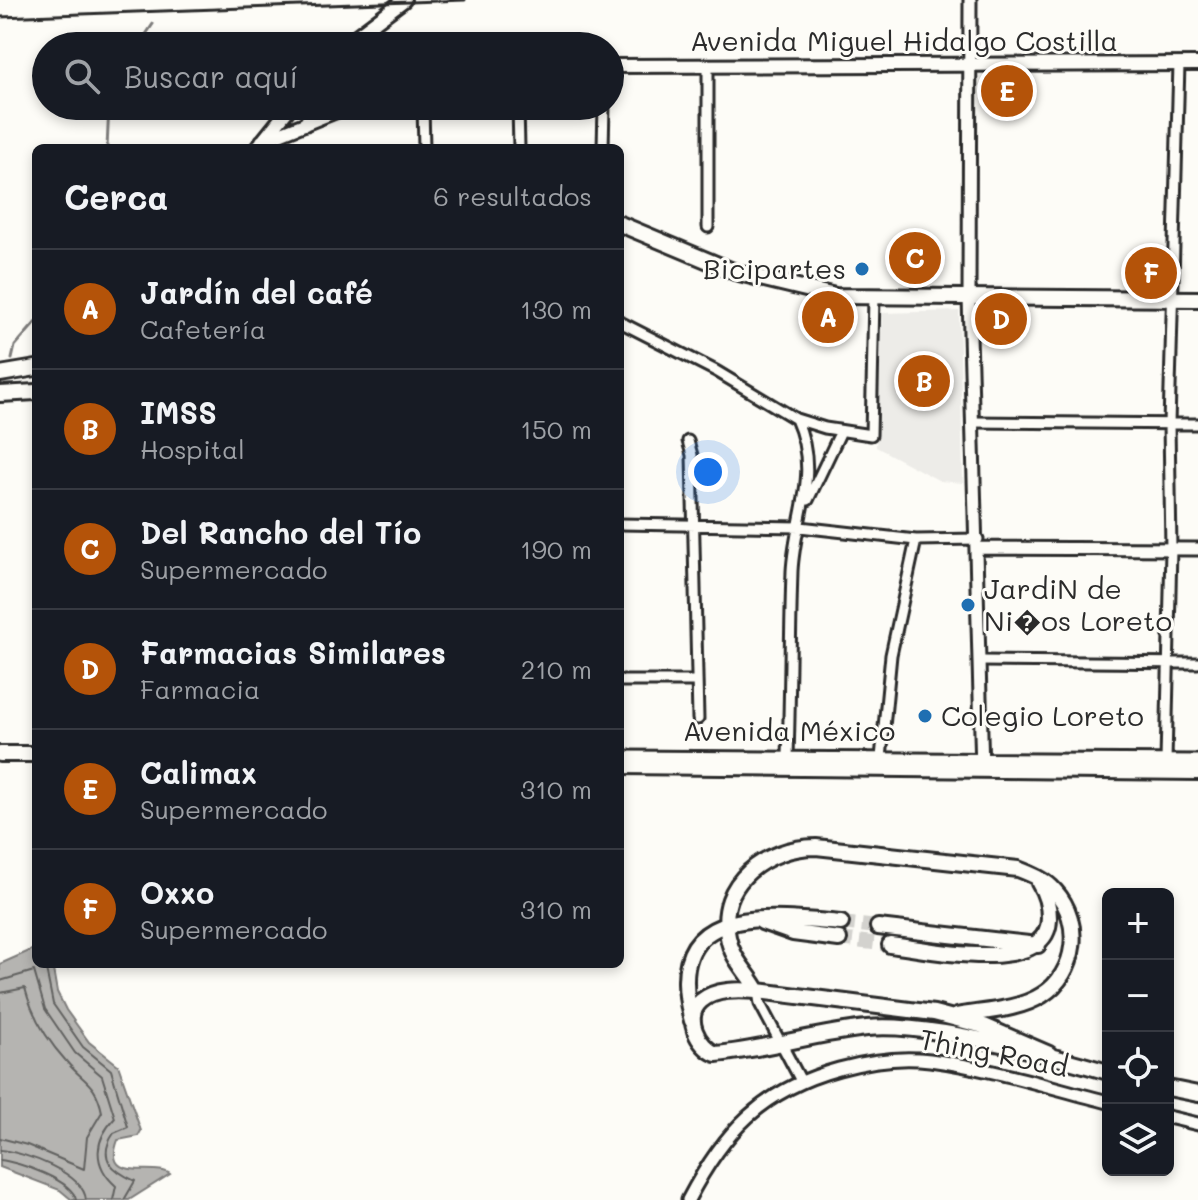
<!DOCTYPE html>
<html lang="es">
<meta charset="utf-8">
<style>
:root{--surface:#171b24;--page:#20242c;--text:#f1f3f6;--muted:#9ea1a6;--line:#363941;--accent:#b45309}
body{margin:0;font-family:Mali,sans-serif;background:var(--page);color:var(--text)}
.controls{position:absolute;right:24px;bottom:24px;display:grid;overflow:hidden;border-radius:12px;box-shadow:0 4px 12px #0003}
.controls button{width:72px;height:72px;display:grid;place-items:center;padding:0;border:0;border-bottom:2px solid var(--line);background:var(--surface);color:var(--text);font:40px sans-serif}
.you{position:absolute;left:708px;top:472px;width:28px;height:28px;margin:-20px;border:6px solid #fff;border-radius:50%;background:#1a73e8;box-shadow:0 0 0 12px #1a73e833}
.badge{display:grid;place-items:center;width:52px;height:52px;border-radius:50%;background:var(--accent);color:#fff;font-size:26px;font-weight:700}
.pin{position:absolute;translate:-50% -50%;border:4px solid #fff;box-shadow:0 2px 8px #0006}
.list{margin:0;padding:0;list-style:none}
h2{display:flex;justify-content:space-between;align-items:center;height:104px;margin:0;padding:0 32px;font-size:34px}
h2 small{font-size:26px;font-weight:400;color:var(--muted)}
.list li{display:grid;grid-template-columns:52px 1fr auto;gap:24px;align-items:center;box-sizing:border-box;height:120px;padding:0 32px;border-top:2px solid var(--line)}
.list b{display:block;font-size:30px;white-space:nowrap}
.list p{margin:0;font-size:26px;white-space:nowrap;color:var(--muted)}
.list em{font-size:26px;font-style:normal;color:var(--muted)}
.icon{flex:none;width:44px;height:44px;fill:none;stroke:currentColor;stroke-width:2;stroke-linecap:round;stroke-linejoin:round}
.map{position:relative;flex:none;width:1198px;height:1200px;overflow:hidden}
.search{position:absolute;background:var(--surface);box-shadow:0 4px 12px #0003;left:32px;top:32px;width:592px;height:88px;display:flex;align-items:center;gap:20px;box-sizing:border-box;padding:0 28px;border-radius:44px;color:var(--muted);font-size:30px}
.panel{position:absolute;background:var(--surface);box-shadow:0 4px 12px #0003;left:32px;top:144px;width:592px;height:824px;border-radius:12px}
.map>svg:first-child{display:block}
.built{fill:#edece8}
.water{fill:#b5b4b1;stroke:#7e7d7b;stroke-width:2}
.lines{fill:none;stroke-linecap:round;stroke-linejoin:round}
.shore{stroke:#626261;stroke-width:2}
.stream{stroke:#7e7d7b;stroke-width:3}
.trunk-tunnel{stroke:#d3d2ce;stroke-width:14;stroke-dasharray:14 7;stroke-linecap:butt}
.minor-casing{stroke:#2b2b2b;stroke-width:15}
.tertiary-casing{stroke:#2b2b2b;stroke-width:17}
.secondary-casing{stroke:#2b2b2b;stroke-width:18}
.trunk-casing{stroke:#2b2b2b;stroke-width:20}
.minor{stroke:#fdfcf7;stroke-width:9}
.tertiary{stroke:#fdfcf7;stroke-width:11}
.secondary{stroke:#fdfcf7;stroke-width:12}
.trunk{stroke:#fdfcf7;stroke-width:14}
.rail{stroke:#2b2b2b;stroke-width:3}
.poi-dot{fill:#1f6fb2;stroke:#fdfcf7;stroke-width:3}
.labels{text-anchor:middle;stroke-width:6;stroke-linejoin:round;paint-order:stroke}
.street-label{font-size:28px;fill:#2b2b2b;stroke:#fdfcf7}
.poi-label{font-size:28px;fill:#2b2b2b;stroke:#fdfcf7;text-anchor:start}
</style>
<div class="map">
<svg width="1198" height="1200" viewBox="0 0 1198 1200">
<rect width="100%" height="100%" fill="#fdfcf7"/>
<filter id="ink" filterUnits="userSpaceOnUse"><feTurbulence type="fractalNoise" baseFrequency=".0125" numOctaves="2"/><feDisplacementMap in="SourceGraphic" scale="16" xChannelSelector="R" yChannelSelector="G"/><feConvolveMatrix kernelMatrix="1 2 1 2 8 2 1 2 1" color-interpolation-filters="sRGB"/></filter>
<g filter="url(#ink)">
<!-- built -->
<path class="built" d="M959,311L963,483L940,481L876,447L882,313Z"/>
<!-- water -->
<path class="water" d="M36,948V964H52L57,992L66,1010L89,1042L118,1065L141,1131L138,1136L118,1140C101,1185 157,1162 170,1174L129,1200H72L60,1190L0,1167V964Z"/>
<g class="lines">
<!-- shore -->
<path class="shore" d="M45,964L53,1004L83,1047L111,1070L128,1127L114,1133C96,1159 114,1171 135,1181L124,1200
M0,981L34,971L45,1009L75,1053L102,1076L115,1118C95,1139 91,1164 116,1186L113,1200
M0,993L25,988C32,1015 47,1040 66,1061C83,1082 96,1082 102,1112L87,1137L84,1169L27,1145L0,1138
M0,1150C24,1152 84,1173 86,1200
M0,1160C18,1162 73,1180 76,1200"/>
<!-- stream -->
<path class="stream" d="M138,46L153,24
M107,148L109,106
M12,359L15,346L36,322"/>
<!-- trunk-tunnel -->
<path class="trunk-tunnel" d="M841,923L878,927
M839,939L890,945"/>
<defs>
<path id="minor" d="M423,106L424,148
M518,106L519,148
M603,148L604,106
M708,227V65
M620,322L716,371L796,419L825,428L871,435L874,297
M973,422L1198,424
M688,441L692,455L698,719
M808,500L841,431
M620,524L800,527L916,540L978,539
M982,661L1198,663
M620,681H697
M788,757C790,695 790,633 792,571C795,515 821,475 796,419
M881,758L891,655L916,540
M1166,761L1171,549L1169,424L1179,64
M758,991L760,1004L801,1081"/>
<path id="tertiary" d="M970,0L969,297L982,770
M979,548L1198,549
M620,757L1198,761
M1168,1117L1198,1124
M688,1200C724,1131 762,1090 839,1069C868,1061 899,1056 930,1060C990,1068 1049,1087 1108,1102"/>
<path id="secondary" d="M343,46L404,0
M610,66L1198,64
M305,124L317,106
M262,141L349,106
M257,148L291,106"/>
<path id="trunk" d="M620,224L735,272L835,296L1198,299
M0,374L36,368
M0,394L36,392
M0,754H36
M620,766L1198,772
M762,922L793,933L839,939
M878,927L1038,945
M890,945C927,949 1049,977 1049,918C1049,904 1046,894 1039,883
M758,991C748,972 732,960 728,937C716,882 768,847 816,847L1018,869C1031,874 1046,880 1055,891C1083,922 1077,973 1042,995C1019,1010 984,1011 957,1016
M692,1021C660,903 762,916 841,923
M1049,1054L984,1026L934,1013L758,991C741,990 716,988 701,1001C683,1017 698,1047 716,1054C767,1049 817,1033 867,1028C930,1022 1046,1054 1108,1072
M1168,1088L1198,1094"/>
</defs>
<!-- minor casing -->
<use href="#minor" class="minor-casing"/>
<!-- tertiary casing -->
<use href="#tertiary" class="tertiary-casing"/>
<!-- secondary casing -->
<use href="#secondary" class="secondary-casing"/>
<!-- trunk casing -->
<use href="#trunk" class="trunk-casing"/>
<!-- minor -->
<use href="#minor" class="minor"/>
<!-- tertiary -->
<use href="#tertiary" class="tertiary"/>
<!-- secondary -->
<use href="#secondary" class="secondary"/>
<!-- trunk -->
<use href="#trunk" class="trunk"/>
<!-- rail -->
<path class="rail" d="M0,17L465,0"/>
</g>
</g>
<!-- markers -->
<g class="poi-dot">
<circle cx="862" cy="269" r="8"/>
<circle cx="968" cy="605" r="8"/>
<circle cx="925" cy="716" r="8"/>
</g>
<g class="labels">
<!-- street labels -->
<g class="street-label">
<text x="904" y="51">Avenida Miguel Hidalgo Costilla</text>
<text x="789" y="741">Avenida México</text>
<text transform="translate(994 1053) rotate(11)" y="10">Thing Road</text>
</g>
<!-- poi labels -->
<g class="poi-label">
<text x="846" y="279" text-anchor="end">Bicipartes</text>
<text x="984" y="599">JardiN de<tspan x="984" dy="32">Ni�os Loreto</tspan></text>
<text x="941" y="726">Colegio Loreto</text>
</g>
</g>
</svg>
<div class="controls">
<button>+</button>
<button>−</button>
<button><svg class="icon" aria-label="locate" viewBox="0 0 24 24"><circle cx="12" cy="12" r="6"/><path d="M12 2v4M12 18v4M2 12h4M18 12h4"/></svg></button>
<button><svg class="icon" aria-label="layers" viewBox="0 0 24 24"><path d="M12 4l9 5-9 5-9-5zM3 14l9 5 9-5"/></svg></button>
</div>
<div class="you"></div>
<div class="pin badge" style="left:828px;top:317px">A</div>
<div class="pin badge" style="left:924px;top:381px">B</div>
<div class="pin badge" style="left:915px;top:258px">C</div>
<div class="pin badge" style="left:1001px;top:319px">D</div>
<div class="pin badge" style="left:1007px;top:91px">E</div>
<div class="pin badge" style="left:1151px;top:273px">F</div>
<div class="search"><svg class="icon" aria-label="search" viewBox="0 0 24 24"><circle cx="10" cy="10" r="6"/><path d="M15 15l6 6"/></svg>Buscar aquí</div>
<section class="panel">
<h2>Cerca<small>6 resultados</small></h2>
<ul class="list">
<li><span class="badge">A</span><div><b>Jardín del café</b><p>Cafetería</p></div><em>130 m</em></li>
<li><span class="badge">B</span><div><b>IMSS</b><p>Hospital</p></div><em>150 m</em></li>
<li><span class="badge">C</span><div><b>Del Rancho del Tío</b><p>Supermercado</p></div><em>190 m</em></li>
<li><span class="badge">D</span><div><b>Farmacias Similares</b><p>Farmacia</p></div><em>210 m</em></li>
<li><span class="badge">E</span><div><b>Calimax</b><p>Supermercado</p></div><em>310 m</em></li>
<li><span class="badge">F</span><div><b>Oxxo</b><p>Supermercado</p></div><em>310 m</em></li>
</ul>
</section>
</div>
